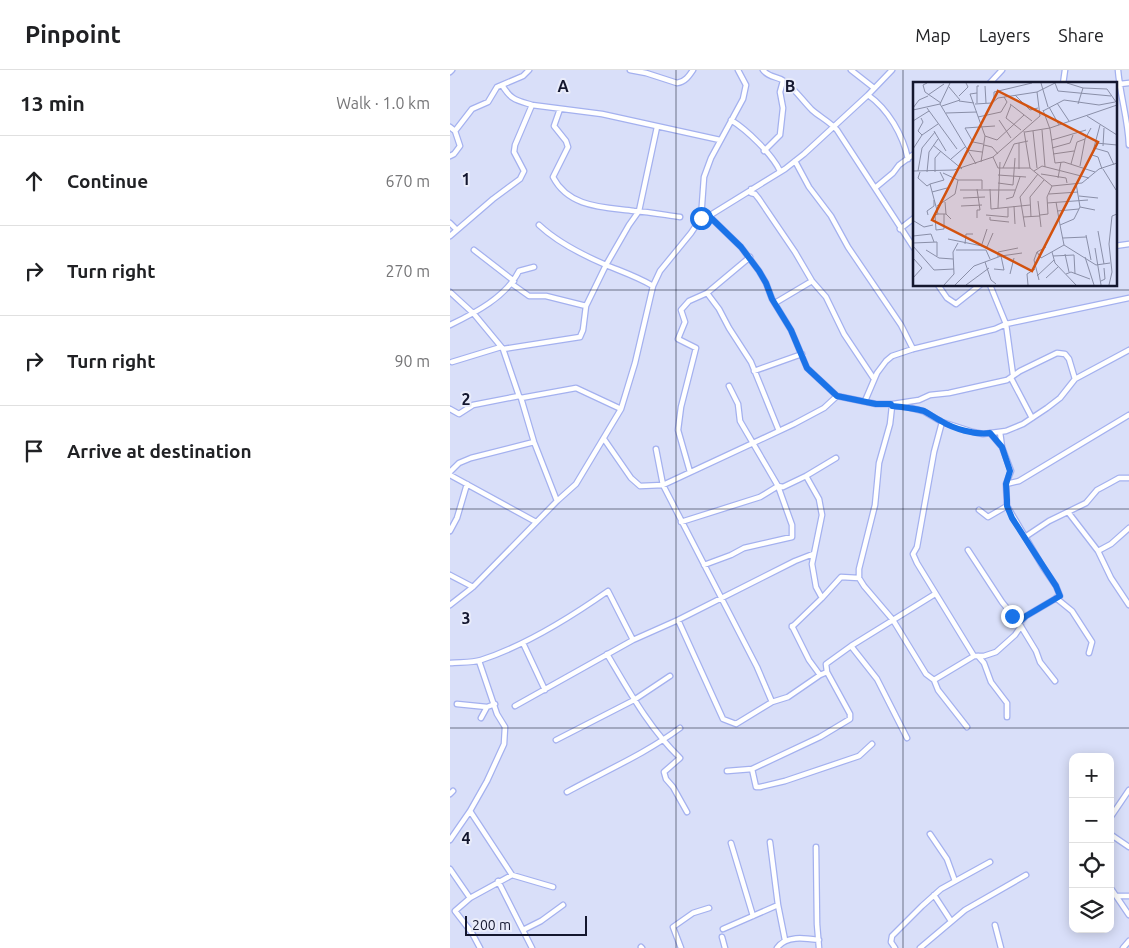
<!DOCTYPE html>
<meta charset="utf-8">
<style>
:root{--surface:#fff;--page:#f2f2f2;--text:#202124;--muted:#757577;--line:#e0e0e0}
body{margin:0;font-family:Ubuntu,sans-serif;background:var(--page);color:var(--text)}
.controls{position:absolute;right:15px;bottom:15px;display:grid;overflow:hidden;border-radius:10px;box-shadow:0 2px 12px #0003}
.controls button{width:45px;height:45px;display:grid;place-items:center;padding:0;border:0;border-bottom:1px solid var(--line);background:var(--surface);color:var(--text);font:25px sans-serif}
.scale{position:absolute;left:15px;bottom:12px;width:122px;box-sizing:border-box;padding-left:5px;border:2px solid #14172e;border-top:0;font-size:14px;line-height:18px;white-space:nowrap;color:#14172e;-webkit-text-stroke:4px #e9ecfa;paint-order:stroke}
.stop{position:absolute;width:15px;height:15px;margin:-11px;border:4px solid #1a73e8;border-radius:50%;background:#fff}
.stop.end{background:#1a73e8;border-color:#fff;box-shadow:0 1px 5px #0008}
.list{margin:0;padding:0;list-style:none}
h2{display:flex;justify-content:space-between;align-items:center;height:65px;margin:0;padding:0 20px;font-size:21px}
h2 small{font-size:16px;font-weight:400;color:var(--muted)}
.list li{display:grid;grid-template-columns:32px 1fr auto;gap:15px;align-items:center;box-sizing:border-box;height:90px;padding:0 20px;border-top:1px solid var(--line)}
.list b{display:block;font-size:19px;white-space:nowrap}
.list em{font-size:16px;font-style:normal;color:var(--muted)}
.icon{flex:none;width:28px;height:28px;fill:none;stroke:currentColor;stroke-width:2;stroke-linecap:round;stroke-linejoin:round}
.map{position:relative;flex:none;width:679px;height:878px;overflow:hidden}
header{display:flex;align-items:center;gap:30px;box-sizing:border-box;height:70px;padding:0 25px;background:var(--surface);border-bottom:1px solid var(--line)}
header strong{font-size:24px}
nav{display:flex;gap:28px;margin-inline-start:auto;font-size:18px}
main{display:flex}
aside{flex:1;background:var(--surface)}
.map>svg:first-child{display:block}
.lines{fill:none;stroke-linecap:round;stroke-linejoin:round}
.minor-casing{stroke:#a4b1ef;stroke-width:7}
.minor{stroke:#fff;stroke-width:4.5}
.route{stroke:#1a73e8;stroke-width:6}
.grid{fill:none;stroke:#14172e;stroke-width:1;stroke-opacity:0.55}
.inset-road{fill:none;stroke:#8a8fa8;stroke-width:1}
.view{fill:#d3520f;fill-opacity:0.15;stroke:#d3520f;stroke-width:2.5}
.inset-edge{fill:none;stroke:#14172e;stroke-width:2.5}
.grid-label{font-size:16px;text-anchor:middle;font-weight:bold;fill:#14172e;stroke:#e9ecfa;stroke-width:4;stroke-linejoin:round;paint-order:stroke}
</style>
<header>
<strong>Pinpoint</strong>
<nav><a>Map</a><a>Layers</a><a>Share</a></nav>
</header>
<main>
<aside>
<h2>13 min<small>Walk · 1.0 km</small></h2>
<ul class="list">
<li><svg class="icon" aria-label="ahead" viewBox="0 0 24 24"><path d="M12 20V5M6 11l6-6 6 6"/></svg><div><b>Continue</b></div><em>670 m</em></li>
<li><svg class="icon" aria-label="right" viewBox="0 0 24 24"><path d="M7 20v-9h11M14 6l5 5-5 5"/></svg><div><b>Turn right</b></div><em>270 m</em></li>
<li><svg class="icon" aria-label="right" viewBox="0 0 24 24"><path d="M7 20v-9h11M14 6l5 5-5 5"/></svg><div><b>Turn right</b></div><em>90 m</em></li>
<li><svg class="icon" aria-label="arrive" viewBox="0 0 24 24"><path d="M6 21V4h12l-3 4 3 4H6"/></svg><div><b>Arrive at destination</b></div></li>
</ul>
</aside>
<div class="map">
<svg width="679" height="878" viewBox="0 0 679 878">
<rect width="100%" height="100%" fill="#d9dff9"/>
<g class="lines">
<defs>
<path id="minor" d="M180,0L196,3L227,13C235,12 239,6 243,0
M313,0C319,8 327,6 334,11C345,19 353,31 362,40C370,47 380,52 387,60L464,178
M401,0L424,18
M668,0C670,25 678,49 679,75
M0,2L2,0
M539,14L552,0
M613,14L615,0
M670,14L679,13
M418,25C438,39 453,65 458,89
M82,35L152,44L270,70
M110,39L104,56L116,71L118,77L103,107C119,138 154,137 184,141C200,142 215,145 230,147
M281,50C297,60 322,84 330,101
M0,57L5,61L10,76L4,84L0,86
M5,61L22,39L38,32L47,17L73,6L79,0
M314,81L330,65L333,38L330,22L333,11
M345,91L359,117L381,146L398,177L451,255L463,279
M425,118L443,103L449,95L464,84
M301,119V123L305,124L309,129L345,182L362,211L376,227L394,264L424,309
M253,143L259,146L291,177L309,201L316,213L322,229L341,260L357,298L387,326L426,334H441L442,336L457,337L473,341L492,352L523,362L533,364L556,361L573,354L597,338L610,328L625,309L679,280
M259,146L335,99L354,84L418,25L442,0
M0,153L7,160
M89,155C106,171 135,186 156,195C173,202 188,207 203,216
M450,159L464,148
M0,166L43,129L70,109L74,101L64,82L65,75L82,35C66,30 61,30 52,15
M665,176L679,174
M24,180L64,211
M62,214L79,226H96L136,236
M488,215L497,228L506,234L530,215
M540,215L556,254L563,305
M0,222L24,244L53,279L69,326L71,328L84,372L107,431
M257,223L269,239L279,258L301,292L329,361
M325,233L362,211
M0,255C25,243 56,227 69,201L84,197
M53,279L130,267L133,260L136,236L156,195L179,155L189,141L207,57
M2,292L51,277
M304,301L352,284
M561,308L582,348
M71,328L126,318L171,339
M415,331L427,303L436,291L442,286L463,279L545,259L556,254L679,228
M443,334L469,330L480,325L499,323L557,310L570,301L607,283L615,284L619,289L625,309
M442,336L440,354L429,393L425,435L409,499V508L414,516L443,550L476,604L484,610L488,620L517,657
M0,339L9,344L23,335L69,326
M492,352L484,382L467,477L463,484L467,493L524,586
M550,362L552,377L561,401L556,414L557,436L593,497L606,516L610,526L576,546L569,553
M540,363L552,377
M154,369L181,408L190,416L213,415L344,354L374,338L387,326
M206,379L213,415L307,597L322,632
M0,402L9,393L21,388L84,372
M240,402L228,360L231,337L246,278L228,269L235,252L231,240L239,231L257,223L300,187
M0,405L86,452
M556,414L569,411L679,345
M529,440L538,447L557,436
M618,442L648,481L661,508L679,535
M231,452L310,427L328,416L333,417L356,406L386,388
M0,461L7,448L17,414
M575,467L599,451L636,433L647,420L660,413L669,408H679
M518,480L552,532L569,553L586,581L590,592L605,611
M648,481L661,474L679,458
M254,495L281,485L294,478L342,467V455L328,416L290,351L288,334L279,316
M0,505L23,517
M372,528L391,507L409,508
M606,528L622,541L642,572L639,583
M0,535L23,517L107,431L126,414L171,339L185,293L203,216L210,201L241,163L251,148L254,107L261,88L293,29L296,15L288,0
M228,550L273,649L286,654L322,632L338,627L370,605L377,602L376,594L401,576L485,524
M342,556L359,590L370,605
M342,557L372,528L366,517L362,494L372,445L369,429L356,406
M73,573L95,620
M401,576L427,609L457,668
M157,584C179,621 199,658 230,688L214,702L216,709L223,717L237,742
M528,586L534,593L541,612L557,633V647
M0,593C10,592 22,593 31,590C74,576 121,547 158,521L183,570
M484,610L524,586H534L546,582L565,565L571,556
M7,634L37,637
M65,636L183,570L228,550L345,491L363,484
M31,648L37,637L45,634
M106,670L184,630L220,606
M302,699L306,717H310L335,711L409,686L422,674
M277,701L302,699L370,667L400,649V644L377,602
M117,722C155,701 195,684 230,658
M0,724L3,721
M20,741L62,805L103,817
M660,748L679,720
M480,764L497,789L505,811
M660,764L679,777
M0,770L20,741L37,711L54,674L55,657L47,644L29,591
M320,772L328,835L335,870
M281,773L303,846
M366,777L367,854L369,878
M0,799L20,828
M48,811L82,878
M660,817L679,845
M484,825L501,851
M667,826H679
M545,855L551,878
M273,859L328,835
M73,860L91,851L113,835
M272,867L275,878
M191,877L192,878
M30,878L22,863L5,841L20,828L62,805
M231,878L223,857L243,843L259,838
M327,878C336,865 355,868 369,870
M445,878L441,872L442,866L472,836L491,819L540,792
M470,878L515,840L576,805
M673,878L679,871"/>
</defs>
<!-- minor casing -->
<use href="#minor" class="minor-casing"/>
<!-- minor -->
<use href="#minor" class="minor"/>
</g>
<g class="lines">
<!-- route -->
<path class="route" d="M251,148L253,143L259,146L291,177L309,201L316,213L322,229L341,260L357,298L387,326L426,334H441L442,336C453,337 463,338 474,341C480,344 485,348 491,351C504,359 525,365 540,363L552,377L560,401L556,414L557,430V436L562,448L606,516L610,526L576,546L569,552L562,546"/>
</g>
<!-- grid -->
<path class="grid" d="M226,0V878M453,0V878M0,220H679M0,439H679M0,658H679"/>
<!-- overview -->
<g transform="translate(463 12)">
<rect width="204" height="204" fill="#d9dff9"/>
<path class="inset-road" d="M14,1L10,3L12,10L28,21M128,1L135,25M142,1L145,9L198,14M154,1L170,6L194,7L203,20M72,4L73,21M64,11L57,12L72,54L68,80M15,13L31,2M102,13L117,28L125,26M46,14L55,5L53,1M81,18V10L119,1M46,19L61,21M64,21V4H66M144,21L156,39M27,22L63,82M27,22L37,1M62,22L79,21L85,16L124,10M97,22L119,39M165,22L170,6M98,23L93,36L108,48M29,24L47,18L36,5M136,25L146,43M0,26L6,18L15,14M14,26L44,67M0,28L27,22M130,28L137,47L142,81L151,80L182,90M130,29L151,18L186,23L202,20M33,31L64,30M174,34L204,53M65,35L88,30L94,20L91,15M8,36L10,40L5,49L9,53M86,38L98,56M0,39L16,29M187,43L179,73L185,75L189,87M129,48L132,85M21,49L33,69M111,49L117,86L139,104L169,101L186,87L204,81M120,49L124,86M112,50L137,46L204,23M72,54L84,58L111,33M139,58L173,48M106,61V87M183,61L204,63M70,62L60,60L52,46L82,44M20,63L49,87M71,63L79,65L85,72M190,64L191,46M139,66L157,61L160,53M181,66L195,70L201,83M0,67L9,53L25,42M54,68L69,70M140,72L161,69M80,75L85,86H117M38,77L52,65M158,82L164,60L172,57M167,84L172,57L178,46M90,86L101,62L115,59M190,87L203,108M0,89L41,88L80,75L127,34L124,10L142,1M5,89L9,66L22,50M121,89L129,84L176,96M7,90L5,96L14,104L17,102L25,132M14,90L16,70L25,57M22,90V76L28,69M30,91L45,98H69V107M128,92L153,96L154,101M85,93L113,95M145,96L148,80M85,101L100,103L102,76M17,102L31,98L27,90M77,107L78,127L117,123M47,108H102M19,110L34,106M136,112L165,110M166,114L185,116M50,116L72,115M93,117L100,115L107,95M125,119L128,145M32,120L33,132L38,137M143,120L147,143M134,121L175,118M24,124L42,112L45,98M48,124L69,123M101,124L102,142M167,125L182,128M85,126L87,80M144,129L166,127M31,132V147L23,148L22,133L25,132H33M15,133L14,129L21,124V118M73,133L95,135V126M127,133L135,132L134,115L139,104M77,135V138L96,140M110,135L127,134M118,135L117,115L131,98M64,136V128H67L64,107M1,139L11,145L20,143M112,145L107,115L125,92M185,149L191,182M173,153L178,178M0,154L18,152L21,160M150,156L173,155M35,157L74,165M0,161L24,160V174M52,162L53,152H60M69,162L74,147M151,163L147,143L161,137L167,125L163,101M0,164L21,188L41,187M74,165L80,151M133,165L124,170L128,176L151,163L183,183L197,181M182,166L188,203M13,168L26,176L40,177M43,168H73L77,177M124,170L121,178L126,198M139,170L142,181L163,203M152,172L156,190M140,174L161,173L162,192M85,175V170L105,166M172,175L181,203M0,176L9,186L0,196M72,180L78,198L83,202M81,187L91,188L88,174M97,192L101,176M153,192L158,190L177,197M124,194L141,178M133,196L145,185M188,199L192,197L191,186M31,203L41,192L40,170L45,161M42,203L61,184L88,174L109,171M53,203L76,186M115,203L114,192L122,187M196,203L199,190L196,162L199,134L204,132"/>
<path class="view" d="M85,9L185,60L119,189L19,138Z"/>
<rect width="204" height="204" class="inset-edge"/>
</g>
<g class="grid-label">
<text x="113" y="22">A</text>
<text x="340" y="22">B</text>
<text x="16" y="115">1</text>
<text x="16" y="335">2</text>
<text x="16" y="554">3</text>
<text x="16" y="774">4</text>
</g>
</svg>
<div class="controls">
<button>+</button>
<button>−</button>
<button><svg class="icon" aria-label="locate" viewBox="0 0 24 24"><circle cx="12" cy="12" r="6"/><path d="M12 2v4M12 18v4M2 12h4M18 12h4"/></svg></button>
<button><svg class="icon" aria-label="layers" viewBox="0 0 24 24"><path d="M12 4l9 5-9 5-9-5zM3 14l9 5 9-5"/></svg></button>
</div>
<div class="scale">200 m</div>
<div class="stop" style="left:251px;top:148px"></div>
<div class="stop end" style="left:562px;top:546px"></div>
</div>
</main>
